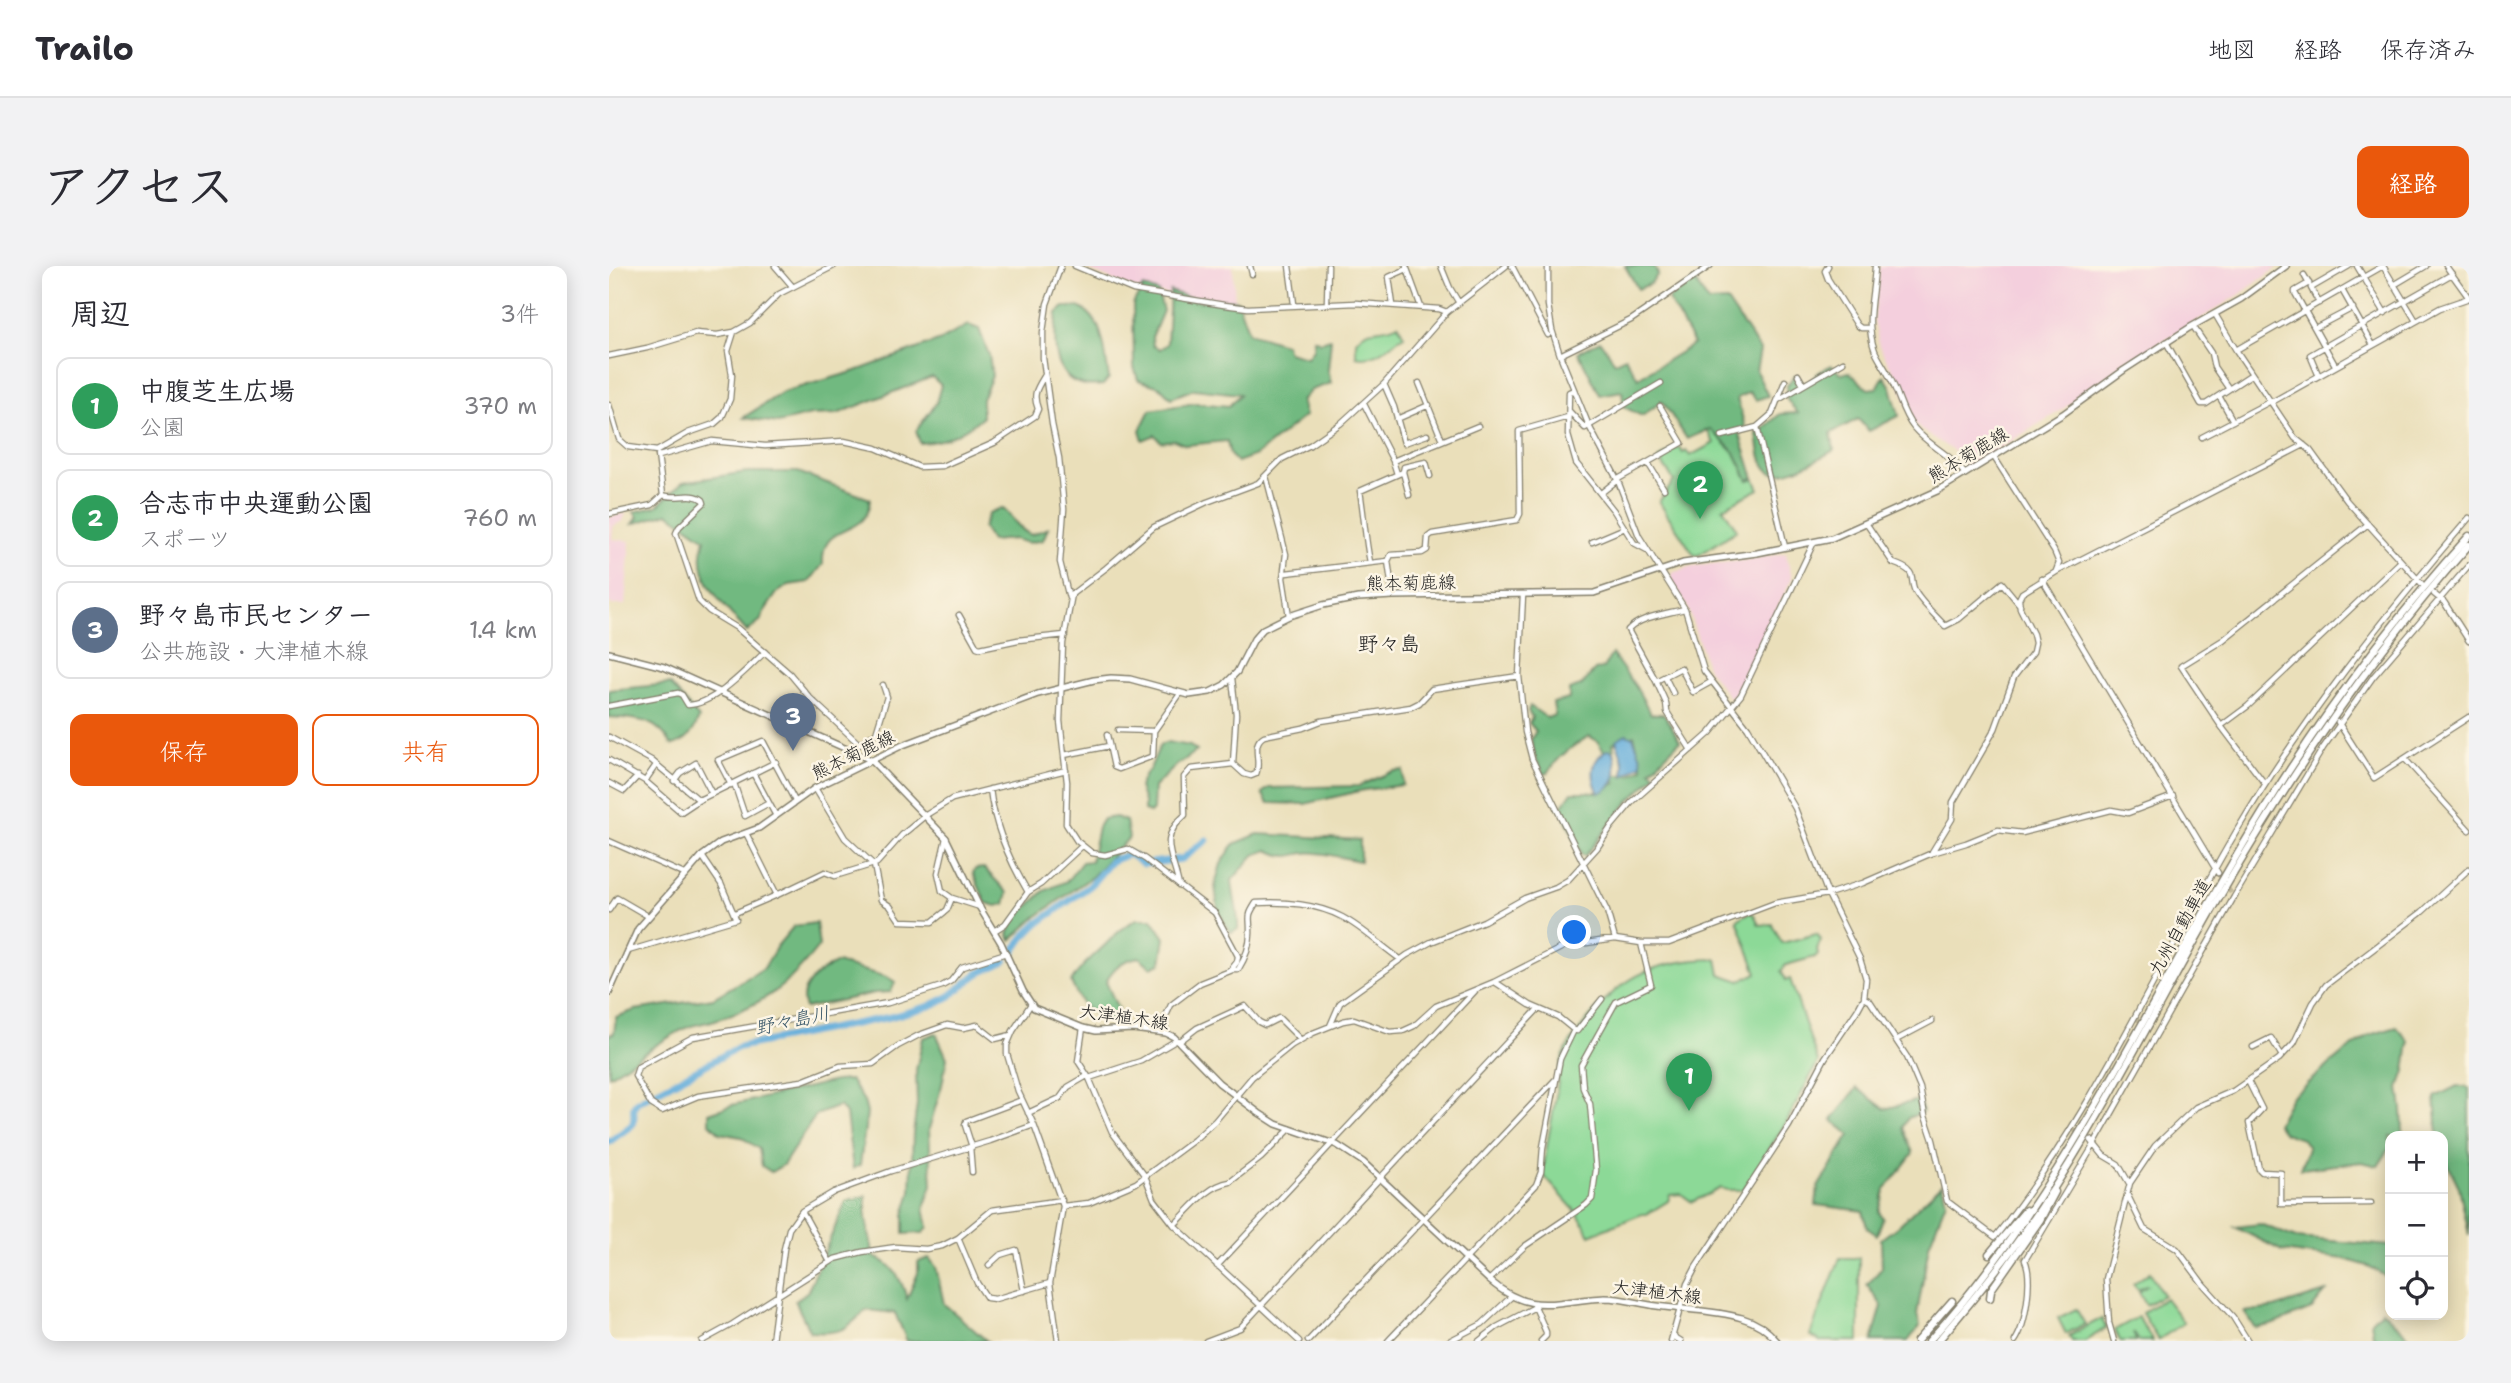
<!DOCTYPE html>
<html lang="ja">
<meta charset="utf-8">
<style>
:root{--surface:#fff;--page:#f2f2f3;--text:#2b2b33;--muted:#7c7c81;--line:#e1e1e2;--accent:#ea580c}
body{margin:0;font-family:"Shantell Sans","Klee One",sans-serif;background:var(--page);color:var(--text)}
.controls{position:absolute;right:21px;bottom:21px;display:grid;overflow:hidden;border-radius:14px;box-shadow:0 4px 18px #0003}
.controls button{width:63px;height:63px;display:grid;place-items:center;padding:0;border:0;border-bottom:2px solid var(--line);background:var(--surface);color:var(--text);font:35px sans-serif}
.you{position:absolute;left:966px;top:667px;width:24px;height:24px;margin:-18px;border:5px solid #fff;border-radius:50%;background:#1a73e8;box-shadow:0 0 0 10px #1a73e833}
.badge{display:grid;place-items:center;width:46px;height:46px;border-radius:50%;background:var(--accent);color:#fff;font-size:23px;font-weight:700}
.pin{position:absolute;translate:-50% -58px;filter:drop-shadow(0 2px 4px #0008)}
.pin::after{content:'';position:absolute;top:37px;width:24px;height:21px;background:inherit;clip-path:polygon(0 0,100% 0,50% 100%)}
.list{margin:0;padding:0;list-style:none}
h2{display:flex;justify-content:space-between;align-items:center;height:91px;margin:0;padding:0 28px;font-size:30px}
h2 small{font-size:23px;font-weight:400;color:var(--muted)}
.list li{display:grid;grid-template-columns:46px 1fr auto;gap:21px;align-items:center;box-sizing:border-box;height:98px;margin:0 14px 14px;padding:0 14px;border:2px solid var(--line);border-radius:14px}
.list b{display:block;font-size:26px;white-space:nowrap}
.list p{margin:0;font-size:23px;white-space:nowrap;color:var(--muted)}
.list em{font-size:23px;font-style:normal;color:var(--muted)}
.actions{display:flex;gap:14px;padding:21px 28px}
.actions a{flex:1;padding:16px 0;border:2px solid var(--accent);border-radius:14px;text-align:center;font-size:24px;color:var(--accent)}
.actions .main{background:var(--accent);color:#fff}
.icon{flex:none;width:38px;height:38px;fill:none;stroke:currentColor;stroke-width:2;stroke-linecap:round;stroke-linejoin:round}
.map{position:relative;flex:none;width:1860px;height:1075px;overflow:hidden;border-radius:14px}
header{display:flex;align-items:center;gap:42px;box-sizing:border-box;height:98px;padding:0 35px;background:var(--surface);border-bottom:2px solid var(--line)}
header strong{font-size:33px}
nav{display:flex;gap:38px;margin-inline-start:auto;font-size:24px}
.intro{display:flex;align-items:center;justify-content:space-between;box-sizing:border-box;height:168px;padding:0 42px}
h1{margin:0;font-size:49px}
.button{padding:18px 32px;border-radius:14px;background:var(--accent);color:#fff;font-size:24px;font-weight:700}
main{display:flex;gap:42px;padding:0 42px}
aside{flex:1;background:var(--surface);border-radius:14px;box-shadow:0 4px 18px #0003}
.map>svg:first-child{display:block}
.built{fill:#f4cfdd}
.green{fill:#8cd997;stroke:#547a5a;stroke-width:2}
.forest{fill:#71b980;stroke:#466a4e;stroke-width:2}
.water{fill:#63addb;stroke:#40647c;stroke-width:2}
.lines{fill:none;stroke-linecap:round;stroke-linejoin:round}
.river{stroke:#63addb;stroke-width:7}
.minor-tunnel{stroke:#c1b89a;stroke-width:4.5;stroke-dasharray:4.5 2;stroke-linecap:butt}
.minor-casing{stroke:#837e6b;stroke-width:7}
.major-casing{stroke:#837e6b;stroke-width:8}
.highway-casing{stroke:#837e6b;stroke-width:9}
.minor{stroke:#fff;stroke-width:4.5}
.major{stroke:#fff;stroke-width:5}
.highway{stroke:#fff;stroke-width:6}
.labels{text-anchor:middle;stroke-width:5;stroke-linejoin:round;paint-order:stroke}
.street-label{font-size:18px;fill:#1c1c1c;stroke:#fcf5e5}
.water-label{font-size:19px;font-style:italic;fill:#385668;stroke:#fcf5e5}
.quarter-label{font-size:21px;fill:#1c1c1c;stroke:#fcf5e5}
</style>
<header>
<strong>Trailo</strong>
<nav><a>地図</a><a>経路</a><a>保存済み</a></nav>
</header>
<div class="intro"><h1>アクセス</h1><a class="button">経路</a></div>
<main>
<aside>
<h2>周辺<small>3件</small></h2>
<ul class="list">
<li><span class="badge" style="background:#2e9e5b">1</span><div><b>中腹芝生広場</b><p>公園</p></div><em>370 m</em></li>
<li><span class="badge" style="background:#2e9e5b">2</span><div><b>合志市中央運動公園</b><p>スポーツ</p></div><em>760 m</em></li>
<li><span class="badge" style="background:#5c6f8a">3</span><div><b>野々島市民センター</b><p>公共施設 · 大津植木線</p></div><em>1.4 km</em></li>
</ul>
<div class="actions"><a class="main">保存</a><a>共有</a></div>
</aside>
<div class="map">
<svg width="1860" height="1075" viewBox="0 0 1860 1075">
<rect width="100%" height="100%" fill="#fcf5e5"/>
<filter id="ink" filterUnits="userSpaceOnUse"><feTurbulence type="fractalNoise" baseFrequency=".0143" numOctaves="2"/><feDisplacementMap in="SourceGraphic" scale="14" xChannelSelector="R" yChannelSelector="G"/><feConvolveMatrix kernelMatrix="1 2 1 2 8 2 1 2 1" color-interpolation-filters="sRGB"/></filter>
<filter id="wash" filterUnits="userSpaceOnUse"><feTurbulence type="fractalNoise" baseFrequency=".00686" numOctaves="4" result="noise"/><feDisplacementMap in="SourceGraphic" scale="28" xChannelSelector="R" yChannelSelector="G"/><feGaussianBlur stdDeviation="1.57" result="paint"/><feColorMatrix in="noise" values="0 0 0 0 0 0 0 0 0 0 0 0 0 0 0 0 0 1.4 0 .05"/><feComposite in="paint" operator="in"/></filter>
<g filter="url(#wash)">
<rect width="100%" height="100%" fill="#eadfba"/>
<!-- built -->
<path class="built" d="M471,0H624L626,38L525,23Z
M1271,0H1670L1630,29L1513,100L1451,145L1358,202L1346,186L1312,164L1304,155L1290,115L1271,82L1265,55Z
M17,247L14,255L4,260L3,273L21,275L16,339H3L0,336V251Z
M1177,287L1183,312L1125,431H1120L1099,403L1078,340L1063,316V307L1083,300L1131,295Z"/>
<!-- green -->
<path class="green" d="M789,58L795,70C779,79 767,95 747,90V75C761,57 771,68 789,58Z
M1101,162L1126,187L1139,214L1145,212L1150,223L1114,242L1128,264L1090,289H1085L1050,236L1065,215L1050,192L1070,181L1074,187L1077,185L1081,190L1105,177L1098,164Z
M1142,646L1146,650L1150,659L1163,658L1173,677L1208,668L1212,674L1208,683L1209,688L1206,691L1177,699L1172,705L1177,714L1181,713L1209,796L1177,857L1134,924H1118L1112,922L1083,936L1072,928L1061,929L1059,935L1038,948H1033L981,969L969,948L934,909C936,884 942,860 946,835C949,821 949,807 953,793C959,777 969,766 979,753C1016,707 1050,694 1108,693L1111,708L1131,715L1148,707L1128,654Z
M1231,992H1250V1075H1211L1201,1069Z
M1541,1006L1554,1029L1537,1039L1530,1026L1539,1019L1529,1024L1524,1018Z
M1556,1032L1575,1057L1549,1074L1533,1047Z
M1467,1043L1476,1058L1457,1068L1449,1052Z
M1529,1051L1544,1075H1530L1524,1066L1527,1075H1511L1506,1064Z
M1493,1052L1497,1062L1476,1075H1463L1460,1070Z"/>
<!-- forest -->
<path class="forest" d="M1016,0H1045L1049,8L1041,18L1029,23Z
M1086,15L1099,36L1118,35L1151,84L1147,105L1159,130L1147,134L1140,126L1128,132L1136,161L1130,166L1145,212L1139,214L1126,187L1101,163L1078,173L1053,135L1033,150L1015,141L1013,125L991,129L969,86L991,75L1006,96L1016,91L1029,112L1085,78L1059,33Z
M534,21L549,26L554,45L543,71L544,80L551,83L558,78L561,25L591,35L628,34L640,67L676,78L679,86L698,91L704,83L705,73L712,76L722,73L719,104L722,117L702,124L692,135L696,150L647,189L628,196L621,189L618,175L577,179L565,174L552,176L546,169L534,174L531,164L541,144L587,137L620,140L631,128L585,123L562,132L551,121L529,114L525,101L524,38Z
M455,41C460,41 467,40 471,42C496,52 496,91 500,112L494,119C445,125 443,85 448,47Z
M359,59L370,63L380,89L383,110L373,133V151C354,167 336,176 311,177L307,165L327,137L332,119L323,111L228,148L202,149L169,157L134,152L174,126L247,105L332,74Z
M1222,99L1233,108L1240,106L1259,123L1268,122L1275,110L1282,121L1290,150L1260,165L1249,153L1222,167L1225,184C1213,191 1171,216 1159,204C1150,195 1150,180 1148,168L1171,148L1189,147L1178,134V119L1186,109L1194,117H1200L1209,107Z
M138,206H189L261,233C259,275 211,253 214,298L200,316L180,319L168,327L155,346L152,354L138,366C115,339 82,312 96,273L59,247L24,258L29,251L25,246L48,240L74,216Z
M393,242C404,250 409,264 422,269L439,262L434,274L419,277L405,273L382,275L374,262L380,247Z
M1003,388L1027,421L1042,448H1055L1071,475L1042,504L1047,509L1020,535L976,590L973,589L952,542L963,526H991L1007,517L1004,512L1007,509H1021L1034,502L1025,469L1004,477L1005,485L997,488L988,475L980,470C963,481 950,489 939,507L935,508L926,491L922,473L927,465L920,457L923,451L919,445L921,440L938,452L946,449L944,437L960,433V424L972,420L986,404L994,402Z
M61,418L90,452C85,466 78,476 63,479C47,452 29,453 0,451V424Z
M559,476L581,480L588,485L568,499L545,521L544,544L541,547L535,545V536L530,521L535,510L541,503L551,479Z
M794,504V519L755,524L696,538L659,537L653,527L660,522L750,520L784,505Z
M507,551L517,555L520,572L484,610L427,651L402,674L399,668L405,654L435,625L458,615L473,596L482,595L489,561L494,553Z
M649,568L751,574V595C736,593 722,588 707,587C686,584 684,597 659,584L645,589L623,614C624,631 630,647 629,663L622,667L609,645L606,619L612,598L625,578Z
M375,602L399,627L396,638L388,640L377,637L364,607L366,603Z
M528,653H543L556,672L552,697L542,701L530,691C514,694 504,701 497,716L509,743L501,754C476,746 472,739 462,716C473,698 483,692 497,678C507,668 515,660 528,653Z
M207,657L210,680C178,721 155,738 106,754C97,757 88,758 79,761C56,771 23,796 0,810V769L5,767L7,751L26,744L104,732L155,702L168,680L185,660Z
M228,697L278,711L286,716L282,726L266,727L196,742C187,721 211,704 228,697Z
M1788,761L1800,776L1796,805L1790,822L1793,843L1794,865L1790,870H1781V882L1769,900L1753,896L1692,903L1699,882L1693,873L1675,867L1668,858L1682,831L1733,788L1761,769Z
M327,767L338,792L333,819L320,863L323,919L315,942L319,961L314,967L295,968V949L302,926L304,867L308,838L307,804L314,772Z
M241,814L255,835L258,847L251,899L244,903L237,848L230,840L207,849L174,899L162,906L153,900L150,883L132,871L111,867L100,856V847L123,839L226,815Z
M1848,820L1860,822V969L1850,921L1834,888V870H1829L1826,831Z
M1248,822L1276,843L1310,834L1314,846L1299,852L1294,861L1304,887L1276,924L1270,946L1274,952L1268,969L1258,962L1254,945L1207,939L1209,921L1241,869L1223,854Z
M1333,918L1337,935L1320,979L1308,1048L1311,1060L1299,1075H1263L1273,1040L1258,1019L1273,1002L1272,973L1288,961Z
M257,930V953L265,991C284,997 293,1014 298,1033L309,1007V996L320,992L327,1001L335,1038L378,1075H298L286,1047L257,1044C235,1065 232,1068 201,1066L186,1035L199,1025L237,935Z
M1651,958L1687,972L1781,980V1013L1759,1000L1735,993L1673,985L1626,961Z
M1717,1026L1703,1043L1662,1059L1646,1062L1635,1046L1665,1042Z
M1773,1044L1804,1075H1765L1762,1055Z"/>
<!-- water -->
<path class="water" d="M1017,468L1024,471L1032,491L1033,498L1015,510V497L1007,474Z
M1000,483L1005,486C1009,503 1010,521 990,527C981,510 982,492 1000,483Z"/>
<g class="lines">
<!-- river -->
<path class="river" d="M403,688L414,672L428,658L481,620L502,595L520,588L535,598L573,593L598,574
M0,876L23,859C28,851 21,842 28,836L130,781L281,751L321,740L341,730L368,708L396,695"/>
</g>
</g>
<g filter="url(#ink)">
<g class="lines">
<!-- minor-tunnel -->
<path class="minor-tunnel" d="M1609,607L1622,627
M1528,753L1545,763
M1465,864L1482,874
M1386,971L1416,994"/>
<defs>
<path id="minor" d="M166,0L184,21
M452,0L438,38L434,66V92L443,158L450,192L455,243L451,296L460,332
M466,0L524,24L615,39L639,42L747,37L830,43L838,46
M641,0L643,8
M680,0L685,38
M797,0L812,41
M832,0L841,22L850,37
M903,0L939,69
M939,0V39L943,64L951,89L980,160L1009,215L1030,270L1076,343L1095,405L1139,462L1186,542L1219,628L1251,693L1257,713L1255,732L1249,743L1216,792L1180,860L1087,1001L1078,1018L1062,1075
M1219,0L1216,5L1219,13L1248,59L1252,62H1260
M1266,0C1265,29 1255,56 1266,85C1271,96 1279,106 1284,118C1291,133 1294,149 1305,162C1320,180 1342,188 1356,208
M1748,0L1776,47
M1774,0L1807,55
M1837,0L1860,32
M1695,9L1700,18
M1700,17L1686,25V27L1726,99
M1785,19L1817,0
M1733,24L1764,79
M718,36L719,0
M1710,37L1702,22L1740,0
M784,39L780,11L798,3
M1606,48L1627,84L1686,172L1701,184L1738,235L1813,318
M1706,62L1744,42
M1557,76L1592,138H1597L1620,123L1605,101L1602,87L1584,60
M1627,84L1774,0
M951,89L1022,54L1101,0
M0,90L38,82L87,67L108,69L125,66L141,57L170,28L225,0
M1709,108L1701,89L1843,8
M1189,109L1194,118
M1176,115L1163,148L1148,161L1176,281
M810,117L833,174
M775,118L785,141L795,177L818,169
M1620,123L1643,108
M965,124L960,126L959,169L967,197L1005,245L1025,277L1038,284
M1610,130L1624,155
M1169,134L1234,96
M1663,136L1831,42L1860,32
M755,138L784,195L788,208
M0,139L10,173L19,181L48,185L79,167L105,158L113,151L121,133L123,109L119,85L125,66
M960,145L976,162L1052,117
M788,153L820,139
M1113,170L1148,161
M1593,171L1662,135
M50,190L103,175L156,180L235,175L267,182L310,201L333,200L385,177L426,150L429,143C423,128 428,122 436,109
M1385,191L1445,285L1450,297L1447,305
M784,195L869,160
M1039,197L1055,223
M794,206L795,201L817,196L821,210
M657,210L677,288L674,312L680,350
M992,227L1011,212L1073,177L1051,140
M54,229C67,234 83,225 94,234L95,237L70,261L67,267L90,335L100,345L128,362L181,408L201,432L248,476L249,479L245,487
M0,248L43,239L54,229L49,189
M1257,257L1284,297C1314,307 1296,313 1309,330C1317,341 1327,350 1336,360L1350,353L1393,317L1411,339
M983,276L1016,262
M779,295L784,330
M761,296C756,272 755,249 751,225L794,206L800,229
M677,307L779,295L782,289L813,287L818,284L819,271L823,268L908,254L911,248L910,165L959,151
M1433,313L1609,607
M1825,328L1835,336L1860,375
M1075,343C1057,348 1032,350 1019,364L1047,415L1057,437L1058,446L1082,484
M350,349L368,381L371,382L409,374L456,369
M910,410L916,466L923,493L998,645L1006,673
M1056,411L1064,427
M623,412L627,448L624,498
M1047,415L1072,402L1084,426L1102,416
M0,440L69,427L73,429L79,439C106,438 137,404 156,386
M1729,456L1765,512L1860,451
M1612,460L1639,440L1791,296
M509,464L545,465L571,428
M498,469L505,501L510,503L544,490L545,465
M0,471L42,494L90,534
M249,479L267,467L278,431L274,419
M455,489L500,480
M1796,493L1860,564
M0,494L36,515L72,546L90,534L167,496
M624,498L635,508L642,510L647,508C653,495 641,478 655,470L694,462L712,455L802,441L810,437L823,423L910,410L914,329
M144,507L167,550
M36,515L47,499
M65,515L71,507L87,497L103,528
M0,517L15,525L29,510
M125,517L136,550L160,537
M1656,518L1612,460L1572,400L1614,374L1759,258
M122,519L109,494L154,475L186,535
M206,522L236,572L265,599L272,634L281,640L291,655L323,656L338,644L343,632
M381,523C385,560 400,594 419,626L396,658L385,665
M137,567L168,629L216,606L226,610L268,597L293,569L317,549L343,533L457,504
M337,572L329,607L333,625L343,632L371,641
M0,575L75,608
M1323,586L1343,553L1344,536L1386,463L1405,411L1424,386L1426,377L1424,368L1411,342L1410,333L1413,327L1447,306L1695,179
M570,620C564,589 548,573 576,549L575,511L582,503L624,498
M419,626L432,618L473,580
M0,644L8,632L39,650
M126,647L168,629
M19,685L127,653L112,618L93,590
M397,687L353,701L342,715L333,720L279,737L84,771L29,801L26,810L42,838L53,845L89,830L193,815L231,800L264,798L289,780L310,769L338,759L354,762L368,759L386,773L402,769
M624,704H629C637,691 642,679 641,664C641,649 638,651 647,637C675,635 708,638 733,651C754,662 772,680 791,693
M1255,732L1261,735L1298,791L1311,822L1316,850L1324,874L1338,935L1386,971C1485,848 1547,702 1627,566C1693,454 1775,351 1860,252
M422,738L404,765L398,779V788L409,825L425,859L454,940L441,1017L449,1075
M721,760L731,737L798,689L822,676L875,655L916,632L947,621L959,614L988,582L1002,561L1023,536L1101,467L1132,429L1205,276
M474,762L469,795L480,812L503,866L536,910L545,933L565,959L690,1075
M965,764L968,765L993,733
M557,767L556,752L562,739L591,717L621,705L628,696L629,690L606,647L536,593L519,583L496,589L483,587L468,575L457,558L458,516L451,455L454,377L463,328L497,302L545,261L598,236L649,217L673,193L701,179L731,158L775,118L838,46L897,0
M1287,774L1323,755
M570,776L588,762L636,740L650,756L656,759L670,752L691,773
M1644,781L1662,772L1673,790
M480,812L532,795L568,774
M1639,815L1653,843L1640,857L1650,903L1653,906L1672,907V938L1762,937
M419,847L451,832L459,821L478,810
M1482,874L1494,889L1509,898L1520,917
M361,881L363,906
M363,881L356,859L357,855L413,834
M1518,928L1535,963L1568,983L1594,1018L1624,1051L1639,1075
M454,940L480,937L527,917L585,874L606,855L643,811L683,779L704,767L734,755L745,753L781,766L794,765L805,760L827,740L885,716L956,680L1006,673L1032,677H1060L1166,637L1219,628L1254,617L1323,587L1357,577L1389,564L1413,567L1502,544L1519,547L1564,530
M193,945L221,996
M565,959C581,944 597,920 621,916L652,892L681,863
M349,972L368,1017L378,1032L386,1033L441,1017
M380,999L391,989L407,984L415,1025
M608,1000L866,725
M880,1014L916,980L977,939L983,933L987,904L981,838L974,822L972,799L1007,736L1042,719L1032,677
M925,1038L937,1066V1070L932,1075
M1064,1070L1072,1075
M93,1075L124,1058L226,993L253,986L287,981L317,983L333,980L349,972L383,944L453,934
M163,1075L175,983L180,963L193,945L225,926L282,905L381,875L425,859
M597,1075L631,1062L929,743
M699,1075L946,814
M779,1075L927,919L932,906L934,881L951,793L965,764L949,751L921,739L886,716
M840,1075L873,1058L902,1031
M870,1075L888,1061L926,1041
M1406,1075C1417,1059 1424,1012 1416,994L1486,877L1625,631L1714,482L1764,411L1860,299
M1505,1075L1500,1057L1497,1013L1521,917L1546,880L1587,841L1624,825L1670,793L1685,777L1704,737L1717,719L1813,646L1860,603"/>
<path id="major" d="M0,387L55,401L262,494L337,572L371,642L392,677L414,725L425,742L474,762L487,765L523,763L557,767L565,771L610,817L650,847L667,858L728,879L754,896L880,1014C923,1051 946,1034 996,1032C1013,1032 1031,1038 1048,1040C1076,1044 1106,1044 1133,1052C1147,1056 1159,1064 1168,1075
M0,727L29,663L93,590L112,576L150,562L206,522L294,479L429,428L485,414L502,412L521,413L580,429L601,426L615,419L628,406L645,373L654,363L680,350L714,339L749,332L784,330L985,327L1074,297L1148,287L1223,272L1328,225L1454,148L1515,104L1580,62L1632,33L1677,0"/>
<path id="highway" d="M1380,988L1417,944
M1381,1032L1382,1024L1431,954L1446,926
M1308,1075L1343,1035
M1320,1075C1449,933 1529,758 1625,594C1692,479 1770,369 1860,270
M1329,1075C1365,1033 1399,991 1430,945C1500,840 1556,724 1620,615C1690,496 1768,382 1860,279"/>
</defs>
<!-- minor casing -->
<use href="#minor" class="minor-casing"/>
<!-- major casing -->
<use href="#major" class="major-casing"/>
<!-- highway casing -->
<use href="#highway" class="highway-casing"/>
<!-- minor -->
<use href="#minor" class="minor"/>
<!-- major -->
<use href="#major" class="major"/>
<!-- highway -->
<use href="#highway" class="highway"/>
</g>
</g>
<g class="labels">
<!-- street labels -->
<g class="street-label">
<text transform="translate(1359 189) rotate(-31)" y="6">熊本菊鹿線</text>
<text transform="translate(802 317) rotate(-1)" y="6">熊本菊鹿線</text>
<text transform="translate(244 489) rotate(-26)" y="6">熊本菊鹿線</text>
<text transform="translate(1571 661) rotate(-61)" y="6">九州自動車道</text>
<text transform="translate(515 751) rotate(8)" y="6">大津植木線</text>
<text transform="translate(1048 1026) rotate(7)" y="6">大津植木線</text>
</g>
<!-- water labels -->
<g class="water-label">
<text transform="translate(183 754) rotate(-12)" y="7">野々島川</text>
</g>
<!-- quarter labels -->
<g class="quarter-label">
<text x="780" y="385">野々島</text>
</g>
</g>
</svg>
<div class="controls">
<button>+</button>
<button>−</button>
<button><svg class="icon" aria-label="locate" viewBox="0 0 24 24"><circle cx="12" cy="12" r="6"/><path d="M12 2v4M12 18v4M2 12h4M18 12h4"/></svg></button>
</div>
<div class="you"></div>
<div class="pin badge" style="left:1080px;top:845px;background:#2e9e5b">1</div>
<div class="pin badge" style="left:1091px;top:253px;background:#2e9e5b">2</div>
<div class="pin badge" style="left:184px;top:485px;background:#5c6f8a">3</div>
</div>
</main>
